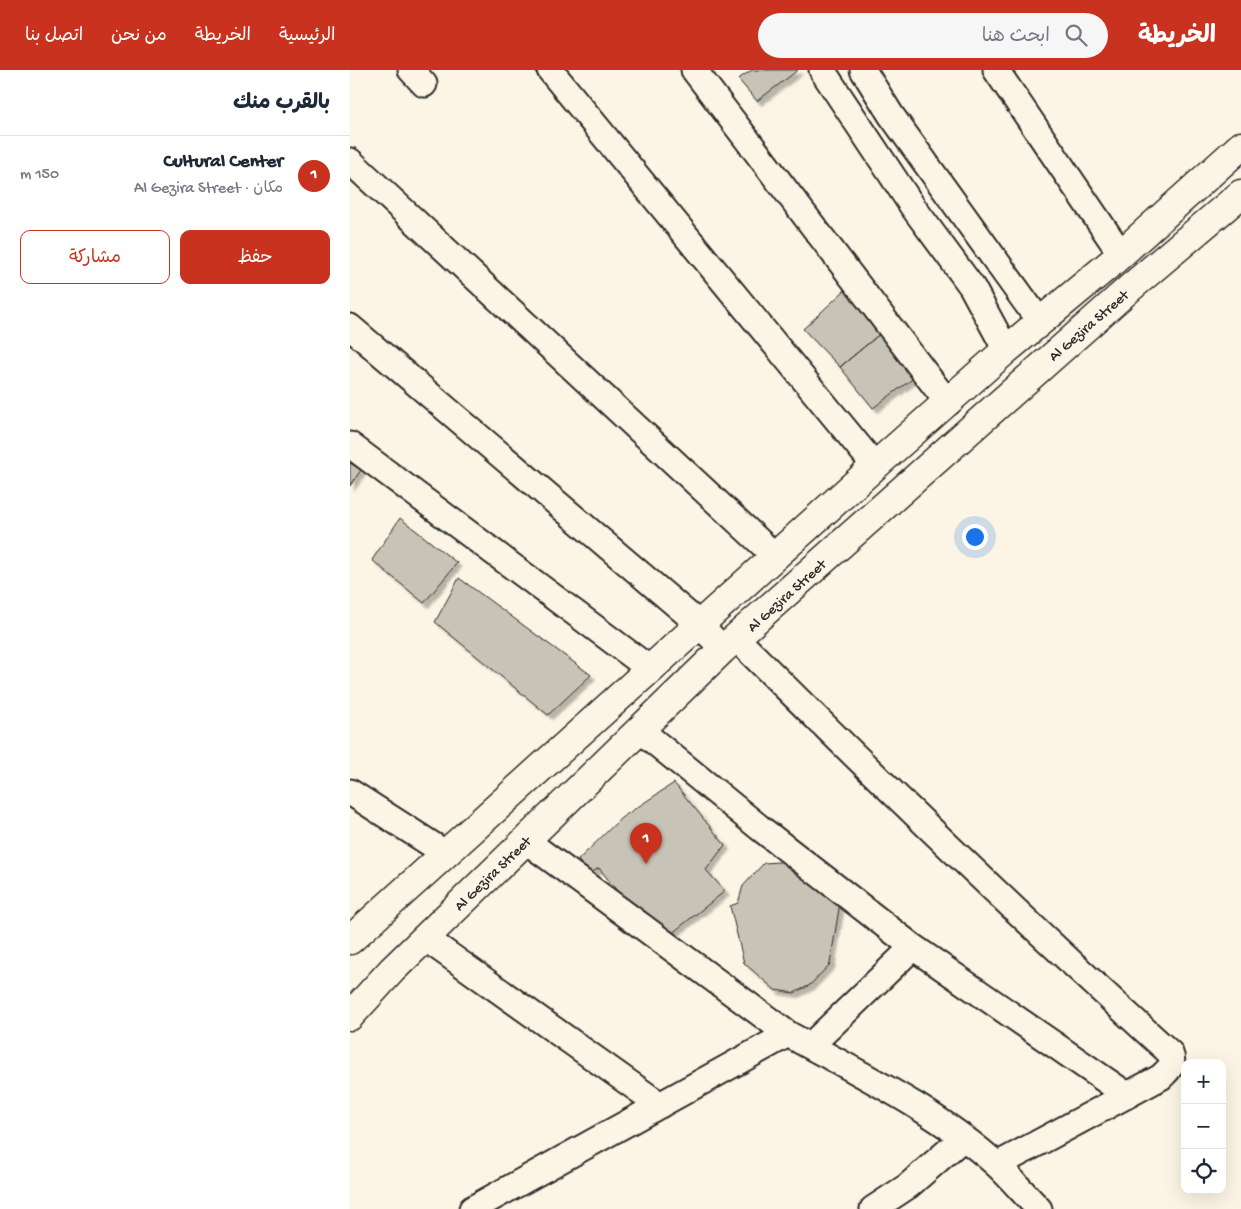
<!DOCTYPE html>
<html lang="ar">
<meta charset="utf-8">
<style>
:root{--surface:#fff;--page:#f6f6f7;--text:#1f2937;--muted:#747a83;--line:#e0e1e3;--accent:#c8321e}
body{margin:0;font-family:"Gochi Hand","Playpen Sans Arabic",sans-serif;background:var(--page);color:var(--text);direction:rtl}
.controls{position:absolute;right:15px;bottom:15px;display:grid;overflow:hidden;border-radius:10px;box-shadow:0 5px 20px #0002}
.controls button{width:45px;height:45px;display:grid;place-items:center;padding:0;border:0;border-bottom:1px solid var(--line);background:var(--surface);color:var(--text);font:25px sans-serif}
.you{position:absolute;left:624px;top:466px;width:18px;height:18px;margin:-12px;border:4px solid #fff;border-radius:50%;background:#1a73e8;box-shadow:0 0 0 8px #1a73e833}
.badge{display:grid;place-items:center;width:32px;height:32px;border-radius:50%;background:var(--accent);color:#fff;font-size:16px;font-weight:700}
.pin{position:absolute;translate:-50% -41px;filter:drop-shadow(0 1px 2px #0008)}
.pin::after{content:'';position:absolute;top:26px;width:18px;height:15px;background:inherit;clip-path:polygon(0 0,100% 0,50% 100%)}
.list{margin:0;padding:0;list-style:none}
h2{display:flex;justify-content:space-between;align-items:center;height:65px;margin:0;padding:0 20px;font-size:21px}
h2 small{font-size:16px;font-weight:400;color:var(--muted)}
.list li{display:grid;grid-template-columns:32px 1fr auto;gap:15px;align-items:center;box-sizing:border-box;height:80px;padding:0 20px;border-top:1px solid var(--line)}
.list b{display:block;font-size:19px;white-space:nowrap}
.list p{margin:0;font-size:16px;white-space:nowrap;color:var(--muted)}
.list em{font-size:16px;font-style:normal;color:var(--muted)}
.actions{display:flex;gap:10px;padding:15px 20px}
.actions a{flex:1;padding:11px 0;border:1px solid var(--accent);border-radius:10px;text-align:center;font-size:18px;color:var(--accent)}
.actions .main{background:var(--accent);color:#fff}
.icon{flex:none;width:28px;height:28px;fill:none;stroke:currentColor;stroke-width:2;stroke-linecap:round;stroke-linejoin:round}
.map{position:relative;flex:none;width:891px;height:1139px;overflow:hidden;direction:ltr}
header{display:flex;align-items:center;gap:30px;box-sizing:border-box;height:70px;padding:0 25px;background:var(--accent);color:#fff}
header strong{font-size:24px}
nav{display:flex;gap:28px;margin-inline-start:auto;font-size:18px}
.search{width:350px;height:45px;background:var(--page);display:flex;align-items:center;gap:12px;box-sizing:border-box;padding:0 18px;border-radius:28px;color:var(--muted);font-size:19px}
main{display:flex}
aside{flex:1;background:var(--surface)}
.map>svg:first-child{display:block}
.building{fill:#c8c3b7;stroke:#2b2b2b;filter:url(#shadow)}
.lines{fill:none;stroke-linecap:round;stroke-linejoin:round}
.minor-casing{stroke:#2b2b2b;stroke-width:29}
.primary-casing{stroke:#2b2b2b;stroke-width:31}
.minor{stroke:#fcf5e5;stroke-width:25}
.primary{stroke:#fcf5e5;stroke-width:28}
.labels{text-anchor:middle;stroke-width:5;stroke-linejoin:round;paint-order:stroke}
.street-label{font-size:15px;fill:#2b2b2b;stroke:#fcf5e5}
</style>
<header>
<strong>الخريطة</strong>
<div class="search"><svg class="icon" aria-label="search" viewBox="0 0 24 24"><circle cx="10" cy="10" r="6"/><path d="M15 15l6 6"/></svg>ابحث هنا</div>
<nav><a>الرئيسية</a><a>الخريطة</a><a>من نحن</a><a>اتصل بنا</a></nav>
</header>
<main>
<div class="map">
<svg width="891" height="1139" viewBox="0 0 891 1139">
<defs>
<filter id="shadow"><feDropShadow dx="4.5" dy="4.5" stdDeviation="1" flood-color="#0004"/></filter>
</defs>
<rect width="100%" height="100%" fill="#fcf5e5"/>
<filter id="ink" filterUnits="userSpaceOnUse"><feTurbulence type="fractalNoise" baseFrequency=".02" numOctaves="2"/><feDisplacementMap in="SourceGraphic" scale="10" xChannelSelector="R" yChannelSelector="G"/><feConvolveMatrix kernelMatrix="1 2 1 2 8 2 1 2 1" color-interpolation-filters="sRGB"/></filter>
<g filter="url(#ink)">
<!-- building -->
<path class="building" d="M402,0H448L407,31L388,9Z
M496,219L532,262L490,297L453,259Z
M532,262L569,304L523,338L490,297Z
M0,393L11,400L0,416Z
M50,448L107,493L74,533L22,490Z
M109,508L241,605L198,645L85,552Z
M324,713L375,775L356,800L375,821L316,868L283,841L249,798L239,804L228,790L271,748Z
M444,791L491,826L480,894L460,915L444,923L425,920L394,893L380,836L388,833L393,816L414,793Z"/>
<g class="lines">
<defs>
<path id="minor" d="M61,0L74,14
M200,0L525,396
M344,0L598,333
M472,0L563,137L622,217L656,280
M513,0L541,45L690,252
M646,0L771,184
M0,91L425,486
M0,257L349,554L373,579
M0,375L300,599
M387,569C528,710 672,849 820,983C825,995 819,999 811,1007L647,1095
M290,660L410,758L563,877L777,1025
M0,722L95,783
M175,770L438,964
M75,868L310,1035
M460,976L563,877
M122,1139L438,964C508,1003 587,1041 647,1095C662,1109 675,1125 689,1139
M523,1139L558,1116L613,1068"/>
<path id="primary" d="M0,870L525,396L656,280L761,193L891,76
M0,946L42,900L373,579L780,218L891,124"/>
</defs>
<!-- minor casing -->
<use href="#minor" class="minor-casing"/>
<!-- primary casing -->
<use href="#primary" class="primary-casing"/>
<!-- minor -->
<use href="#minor" class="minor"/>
<!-- primary -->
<use href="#primary" class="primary"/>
</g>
</g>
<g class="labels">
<!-- street labels -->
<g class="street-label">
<text transform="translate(738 255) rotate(-41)" y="5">Al Gezira Street</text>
<text transform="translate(436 525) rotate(-42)" y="5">Al Gezira Street</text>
<text transform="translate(142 803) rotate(-44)" y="5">Al Gezira Street</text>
</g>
</g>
</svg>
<div class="controls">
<button>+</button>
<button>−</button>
<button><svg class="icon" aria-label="locate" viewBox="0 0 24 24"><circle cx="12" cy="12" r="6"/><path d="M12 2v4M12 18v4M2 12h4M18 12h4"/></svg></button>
</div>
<div class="you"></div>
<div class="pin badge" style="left:296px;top:794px">1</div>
</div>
<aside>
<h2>بالقرب منك<small></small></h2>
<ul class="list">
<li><span class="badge">1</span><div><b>Cultural Center</b><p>مكان · Al Gezira Street</p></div><em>150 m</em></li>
</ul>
<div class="actions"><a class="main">حفظ</a><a>مشاركة</a></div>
</aside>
</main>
